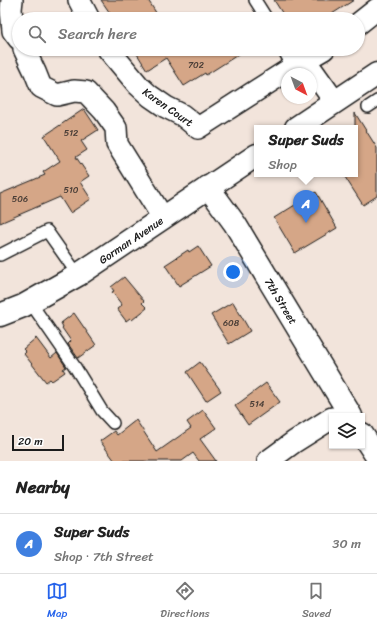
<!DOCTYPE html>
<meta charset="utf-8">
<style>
:root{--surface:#fff;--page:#f6f6f6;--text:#222;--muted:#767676;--line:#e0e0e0;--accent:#2563eb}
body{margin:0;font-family:Sriracha,sans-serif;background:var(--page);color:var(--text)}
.controls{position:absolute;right:12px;bottom:12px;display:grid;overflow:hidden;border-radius:0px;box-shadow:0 1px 3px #0004}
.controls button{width:36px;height:36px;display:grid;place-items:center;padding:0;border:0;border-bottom:1px solid var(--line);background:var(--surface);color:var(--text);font:20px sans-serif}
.compass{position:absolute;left:281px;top:68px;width:36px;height:36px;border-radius:50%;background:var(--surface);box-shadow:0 1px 3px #0004;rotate:139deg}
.scale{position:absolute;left:12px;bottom:10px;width:52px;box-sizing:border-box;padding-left:4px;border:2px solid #1c1c1c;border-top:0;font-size:11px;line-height:14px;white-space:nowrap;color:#1c1c1c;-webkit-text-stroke:3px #fff;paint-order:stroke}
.you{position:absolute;left:233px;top:272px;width:14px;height:14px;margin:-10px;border:3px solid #fff;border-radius:50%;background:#1a73e8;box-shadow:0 0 0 6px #1a73e833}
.badge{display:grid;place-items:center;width:26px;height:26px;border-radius:50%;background:var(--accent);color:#fff;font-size:13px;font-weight:700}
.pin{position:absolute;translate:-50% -33px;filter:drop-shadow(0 1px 2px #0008)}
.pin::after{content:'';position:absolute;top:21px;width:14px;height:12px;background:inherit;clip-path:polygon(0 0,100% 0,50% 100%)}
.popup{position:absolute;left:254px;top:125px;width:104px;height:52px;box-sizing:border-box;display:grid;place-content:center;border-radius:0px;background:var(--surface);filter:drop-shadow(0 1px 3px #0005);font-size:13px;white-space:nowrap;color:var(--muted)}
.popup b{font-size:15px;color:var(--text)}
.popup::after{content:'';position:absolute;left:50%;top:100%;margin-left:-8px;border:8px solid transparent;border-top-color:var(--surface)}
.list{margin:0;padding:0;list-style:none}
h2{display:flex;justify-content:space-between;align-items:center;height:52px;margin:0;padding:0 16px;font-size:17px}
h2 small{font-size:13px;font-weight:400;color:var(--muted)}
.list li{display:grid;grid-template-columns:26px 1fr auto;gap:12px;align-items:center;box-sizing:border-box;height:60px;padding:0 16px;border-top:1px solid var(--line)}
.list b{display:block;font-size:15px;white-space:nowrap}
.list p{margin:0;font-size:13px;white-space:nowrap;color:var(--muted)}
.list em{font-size:13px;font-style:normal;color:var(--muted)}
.icon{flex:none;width:22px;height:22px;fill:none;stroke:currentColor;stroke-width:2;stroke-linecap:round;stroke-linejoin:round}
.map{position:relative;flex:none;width:377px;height:461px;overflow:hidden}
.search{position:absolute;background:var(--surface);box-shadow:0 1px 3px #0004;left:12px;right:12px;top:12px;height:44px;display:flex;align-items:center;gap:10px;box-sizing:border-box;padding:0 14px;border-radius:22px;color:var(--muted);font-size:15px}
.sheet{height:112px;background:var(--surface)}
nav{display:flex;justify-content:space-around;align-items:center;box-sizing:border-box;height:56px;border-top:1px solid var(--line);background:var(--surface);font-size:11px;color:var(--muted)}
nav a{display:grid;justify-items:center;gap:2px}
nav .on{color:var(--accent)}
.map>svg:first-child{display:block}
.building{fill:#d5a687;stroke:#1c1c1c}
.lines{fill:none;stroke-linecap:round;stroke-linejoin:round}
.service-casing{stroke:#1c1c1c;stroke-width:14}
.minor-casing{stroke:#1c1c1c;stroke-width:24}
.primary-casing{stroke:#1c1c1c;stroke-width:25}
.service{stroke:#fff;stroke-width:11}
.minor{stroke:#fff;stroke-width:21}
.primary{stroke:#fff;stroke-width:22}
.labels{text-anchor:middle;stroke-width:3;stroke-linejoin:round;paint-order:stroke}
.number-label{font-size:9px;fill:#4a3e37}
.street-label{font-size:11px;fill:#1c1c1c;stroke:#fff}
</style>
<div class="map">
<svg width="377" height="461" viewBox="0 0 377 461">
<rect width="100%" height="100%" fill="#f2e4db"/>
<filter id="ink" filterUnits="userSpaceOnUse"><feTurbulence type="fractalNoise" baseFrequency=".025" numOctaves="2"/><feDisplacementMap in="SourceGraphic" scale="8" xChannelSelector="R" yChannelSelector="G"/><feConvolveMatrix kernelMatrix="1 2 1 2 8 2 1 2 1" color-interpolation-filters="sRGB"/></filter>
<g filter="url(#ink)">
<!-- building -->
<path class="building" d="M101,0H148L160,19H114Z
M274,0H354L324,19H286Z
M134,49H247L206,75L205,73L184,86L166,58L147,70Z
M84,109L98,130L81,141L87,150L76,157L89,176L80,182L91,199L70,213L60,197L0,223V194L45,175L43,172L60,161L44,136Z
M355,113L377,148V196L363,205L343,174H355Z
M316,192L337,228L295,253L274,218Z
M198,246L211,266L179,286L165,265L188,250L189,252Z
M124,277L144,301L142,303L147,308L132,320L130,318L126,321L117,309L122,305L112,292L114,291L111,287Z
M233,302L250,331L229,344L211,315Z
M74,313L96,345L78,358L68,344L71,341L62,328L63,327L61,323Z
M36,338L51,358L57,353L66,367L63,369L65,372L52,381L50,379L46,382L24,354L26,352L23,349Z
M200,362L221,391L206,401L187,372Z
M266,383L280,402L248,425L235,406Z
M203,410L216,428L200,439L216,461H199L193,453L182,461H115L100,441L114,431L117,435L136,420L157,452L191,428L187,422Z"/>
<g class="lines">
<defs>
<path id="service" d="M255,0L267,19
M283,49L293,67
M368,107L377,101
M0,255L47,231L78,275
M30,302L75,367L102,411L113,423"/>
<path id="minor" d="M12,0L11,9L13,31L19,39
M79,0L89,19
M358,24L377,9
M24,49L35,72L41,87L57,95L74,91L86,92L104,111L116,128L117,144L163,218
M108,49L138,85L150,96L166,107L182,115L198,128L293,67L324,49
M305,60L335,102
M268,461L294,442L332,418"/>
<path id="primary" d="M296,128L377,74
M208,187L235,224L351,416
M0,315L23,306L78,275L257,155
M362,434L377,457"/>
</defs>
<!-- service casing -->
<use href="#service" class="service-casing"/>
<!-- minor casing -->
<use href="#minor" class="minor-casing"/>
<!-- primary casing -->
<use href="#primary" class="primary-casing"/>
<!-- service -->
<use href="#service" class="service"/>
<!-- minor -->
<use href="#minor" class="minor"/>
<!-- primary -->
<use href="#primary" class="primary"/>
</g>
</g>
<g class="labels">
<!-- number labels -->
<g class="number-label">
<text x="196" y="68">702</text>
<text x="71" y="136">512</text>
<text x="71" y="193">510</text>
<text x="20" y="202">506</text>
<text x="231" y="326">608</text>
<text x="257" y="407">514</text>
</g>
<!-- street labels -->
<g class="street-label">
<text transform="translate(168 107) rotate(35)" y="4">Karen Court</text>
<text transform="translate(131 240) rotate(-34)" y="4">Gorman Avenue</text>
<text transform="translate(281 301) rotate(59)" y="4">7th Street</text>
</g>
</g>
</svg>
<div class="controls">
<button><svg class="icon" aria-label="layers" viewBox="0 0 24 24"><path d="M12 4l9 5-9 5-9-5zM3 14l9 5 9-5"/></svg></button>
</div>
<svg class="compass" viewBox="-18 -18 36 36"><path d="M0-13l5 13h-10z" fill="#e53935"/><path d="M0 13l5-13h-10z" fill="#767676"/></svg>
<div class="scale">20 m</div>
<div class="you"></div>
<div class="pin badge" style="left:306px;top:223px;background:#3f7fe0">A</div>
<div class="popup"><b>Super Suds</b>Shop</div>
<div class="search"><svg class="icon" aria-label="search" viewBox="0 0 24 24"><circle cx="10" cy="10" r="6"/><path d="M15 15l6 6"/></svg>Search here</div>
</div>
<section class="sheet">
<h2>Nearby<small></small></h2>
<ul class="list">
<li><span class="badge" style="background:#3f7fe0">A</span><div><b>Super Suds</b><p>Shop · 7th Street</p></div><em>30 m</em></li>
</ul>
</section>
<nav>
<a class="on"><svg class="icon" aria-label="map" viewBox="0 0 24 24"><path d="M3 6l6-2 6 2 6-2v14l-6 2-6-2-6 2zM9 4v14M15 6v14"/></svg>Map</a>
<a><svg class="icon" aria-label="directions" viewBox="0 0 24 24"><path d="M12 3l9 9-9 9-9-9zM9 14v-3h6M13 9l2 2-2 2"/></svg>Directions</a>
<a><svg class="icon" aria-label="saved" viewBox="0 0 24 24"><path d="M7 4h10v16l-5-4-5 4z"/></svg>Saved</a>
</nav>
